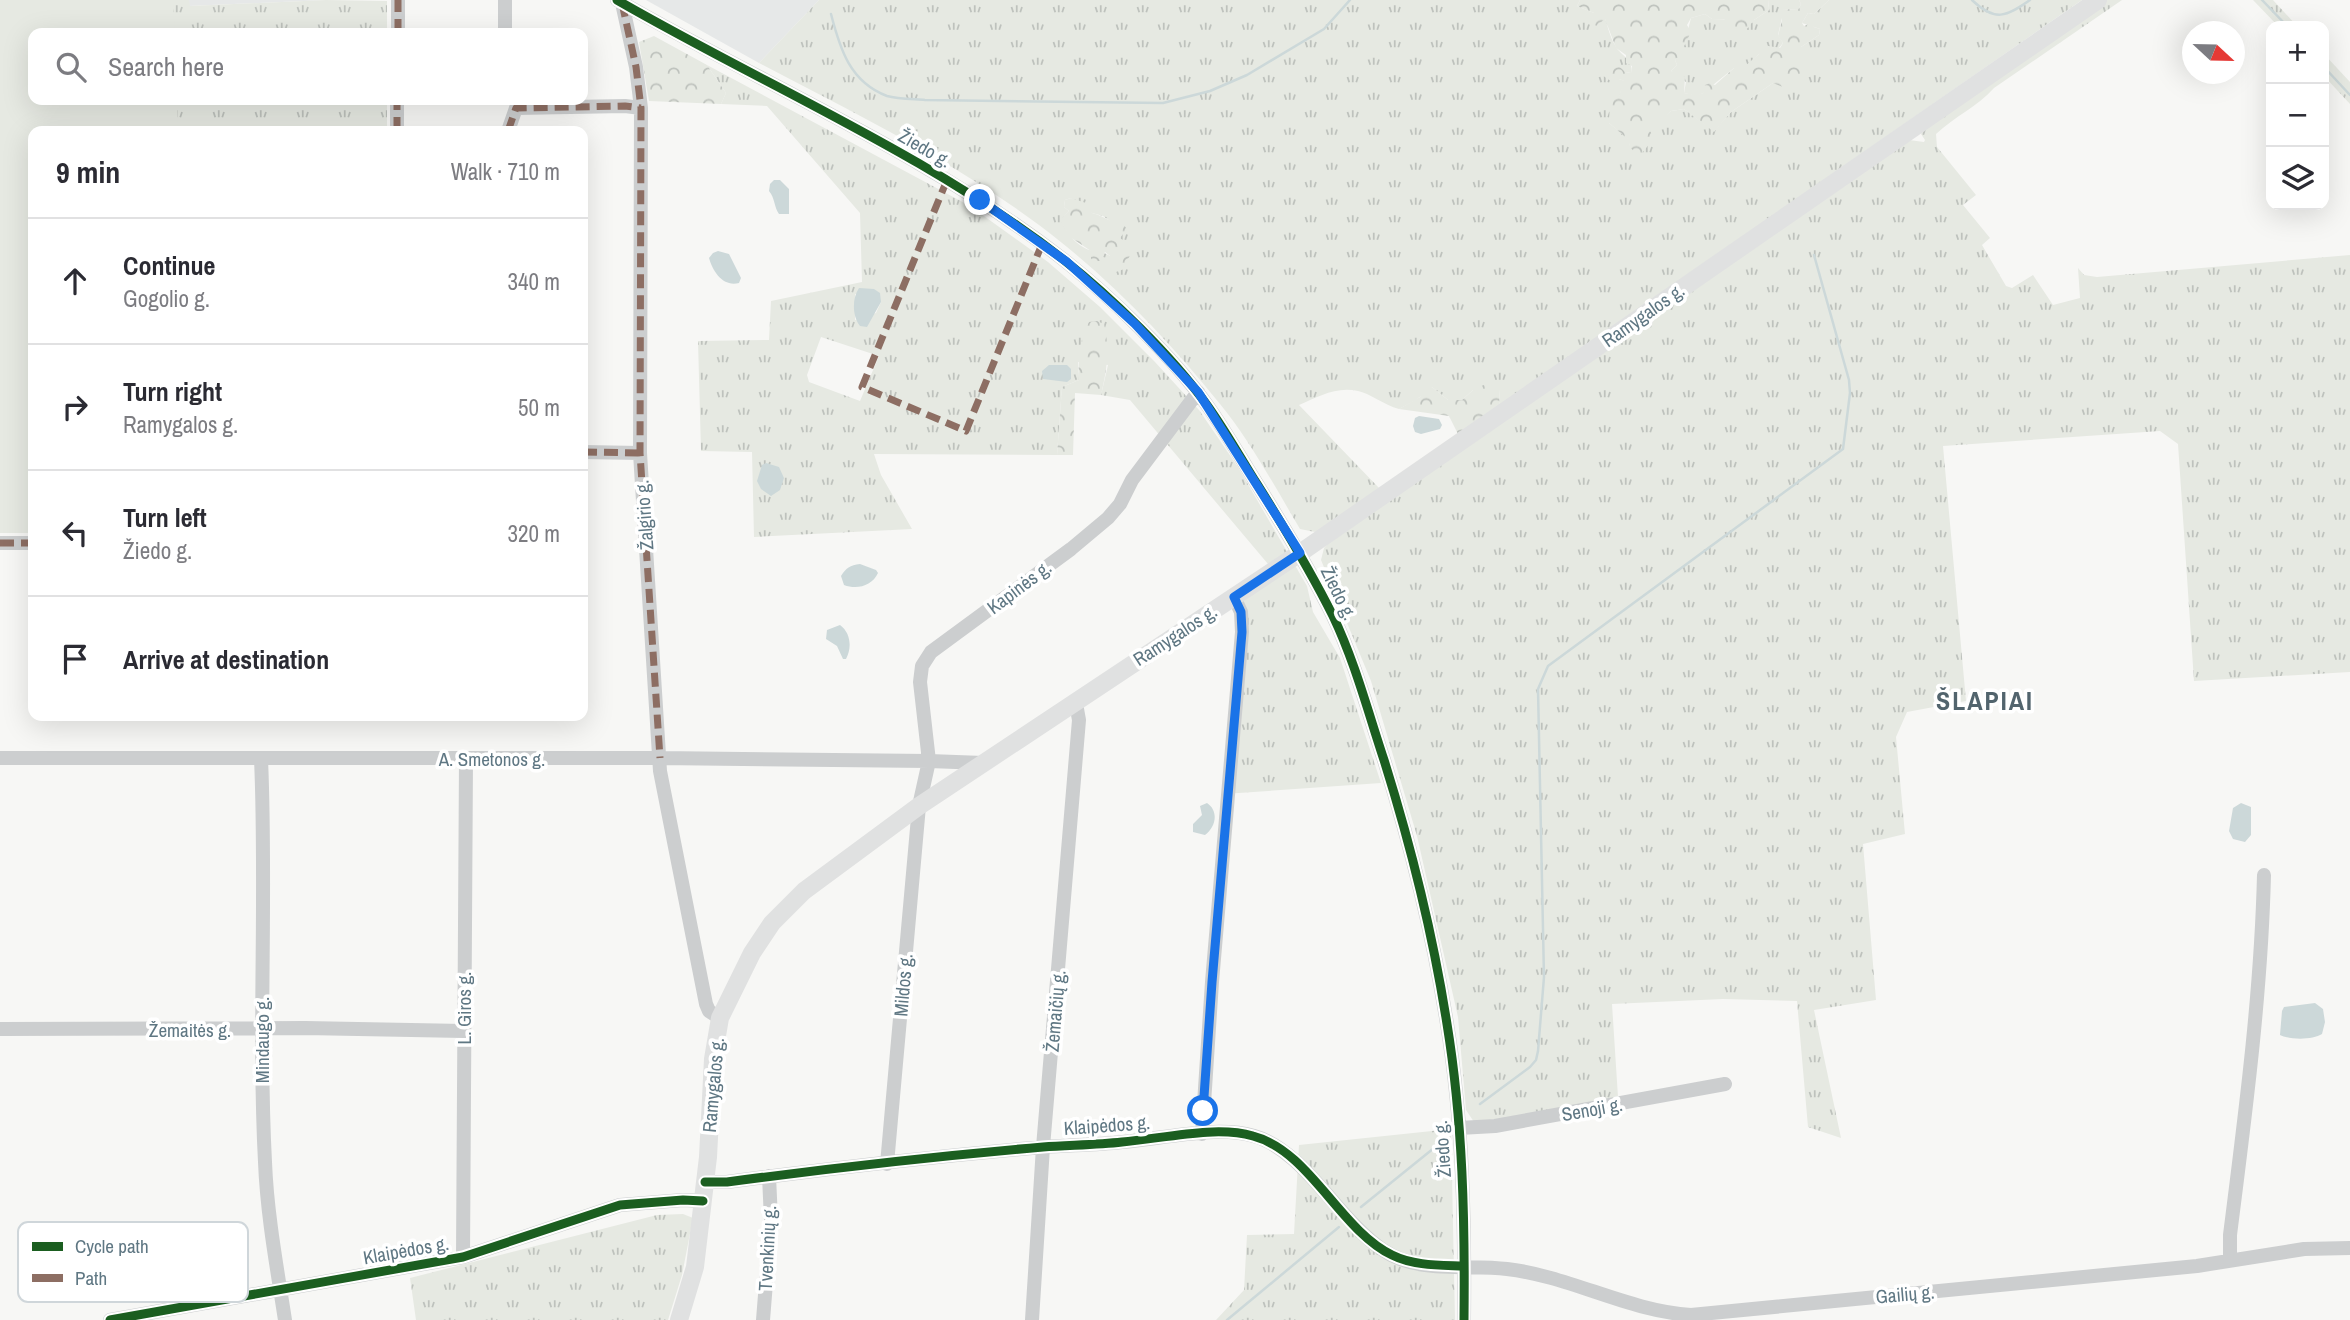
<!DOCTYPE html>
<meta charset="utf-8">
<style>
:root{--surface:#fff;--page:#f7f7f7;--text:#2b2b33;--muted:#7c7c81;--line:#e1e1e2}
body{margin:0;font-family:"Archivo Narrow",sans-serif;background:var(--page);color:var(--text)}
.controls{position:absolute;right:21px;top:21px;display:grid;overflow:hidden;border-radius:14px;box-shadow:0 7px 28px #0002}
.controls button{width:63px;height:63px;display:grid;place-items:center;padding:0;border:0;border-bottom:2px solid var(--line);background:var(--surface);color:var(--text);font:35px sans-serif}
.compass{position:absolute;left:2182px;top:21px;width:63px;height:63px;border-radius:50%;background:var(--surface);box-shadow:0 7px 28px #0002;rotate:112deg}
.stop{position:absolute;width:21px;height:21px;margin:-16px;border:5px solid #1a73e8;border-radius:50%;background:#fff}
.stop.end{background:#1a73e8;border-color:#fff;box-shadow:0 2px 7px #0008}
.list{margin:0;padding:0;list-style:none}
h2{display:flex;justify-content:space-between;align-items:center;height:91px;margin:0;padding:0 28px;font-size:30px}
h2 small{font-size:23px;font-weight:400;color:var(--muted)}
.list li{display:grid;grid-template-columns:46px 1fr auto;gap:21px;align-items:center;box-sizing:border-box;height:126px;padding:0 28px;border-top:2px solid var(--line)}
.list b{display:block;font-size:26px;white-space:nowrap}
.list p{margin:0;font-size:23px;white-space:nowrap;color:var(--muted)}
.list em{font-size:23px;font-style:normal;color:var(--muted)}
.icon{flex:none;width:38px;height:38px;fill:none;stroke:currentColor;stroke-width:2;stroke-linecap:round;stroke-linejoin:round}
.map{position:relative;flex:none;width:2350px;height:1320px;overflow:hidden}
.search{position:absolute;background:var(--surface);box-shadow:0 7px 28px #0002;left:28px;top:28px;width:560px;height:77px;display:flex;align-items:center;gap:18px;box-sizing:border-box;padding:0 24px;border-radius:14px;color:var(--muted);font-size:26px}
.panel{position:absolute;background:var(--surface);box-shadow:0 7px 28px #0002;left:28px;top:126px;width:560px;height:595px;border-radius:14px}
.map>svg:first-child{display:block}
.built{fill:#e6e8e8}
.grass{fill:url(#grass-tufts);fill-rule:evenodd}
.forest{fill:url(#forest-crowns)}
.green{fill:#e6e9e2}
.water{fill:#ccd8d9}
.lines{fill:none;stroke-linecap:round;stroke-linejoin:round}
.stream{stroke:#ccd8d9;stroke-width:2.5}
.minor{stroke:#cccecf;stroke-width:14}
.major{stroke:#e0e1e1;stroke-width:18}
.quiet{stroke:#8d6e63;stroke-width:7;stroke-dasharray:14 7;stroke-linecap:butt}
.cycleway-casing{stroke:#fff;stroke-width:13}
.cycleway{stroke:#1b5e20;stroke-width:9}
.route{stroke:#1a73e8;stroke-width:9}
.labels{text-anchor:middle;stroke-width:7;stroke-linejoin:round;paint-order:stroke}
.street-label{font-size:19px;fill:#5f7783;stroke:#fff}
.district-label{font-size:26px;font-weight:bold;letter-spacing:2px;fill:#52646d;stroke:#fff}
.key{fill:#fff;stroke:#cfd6da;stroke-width:2}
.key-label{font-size:19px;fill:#5f7783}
</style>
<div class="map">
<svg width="2350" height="1320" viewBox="0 0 2350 1320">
<defs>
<pattern id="grass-tufts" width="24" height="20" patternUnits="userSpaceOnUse" patternTransform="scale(1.75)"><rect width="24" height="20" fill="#e6e9e2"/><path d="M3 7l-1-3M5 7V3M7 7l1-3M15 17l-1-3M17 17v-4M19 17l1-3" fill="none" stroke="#bec2bd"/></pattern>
<pattern id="forest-crowns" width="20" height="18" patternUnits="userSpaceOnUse" patternTransform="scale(1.75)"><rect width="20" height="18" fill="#e6e9e2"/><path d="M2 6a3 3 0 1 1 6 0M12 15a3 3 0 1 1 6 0" fill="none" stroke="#bec2bd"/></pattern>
</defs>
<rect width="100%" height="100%" fill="#f7f7f5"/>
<!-- built -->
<path class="built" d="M189,0H326L189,6Z
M646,0H819L759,63Z"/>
<!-- grass -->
<path class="grass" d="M0,0H189L190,6L326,0L387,1V33H33V100H387V131H33V533H0Z
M819,0H1580L1577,6L1594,13L1596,26L1605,18C1608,27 1610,37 1615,45C1620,56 1634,58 1631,73L1625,72L1619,79L1625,81L1609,123L1631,141L1629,146L1671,111L1684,109L1714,131L1731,112L1773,83L1801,47L1819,35L1820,29L1802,23L1808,13L1814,14L1829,0H2082L1499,406L1500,389L1473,390L1462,400H1448L1432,387L1416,400L1399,409C1384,405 1369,393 1358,391C1336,386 1318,397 1299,405L1380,489L1325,527L1315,532L1300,529C1275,487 1251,442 1220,404C1167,338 1107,276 1039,225C953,161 854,113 759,63ZM1071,198L1092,213L1103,216L1113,223L1120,238L1110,256C1104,252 1101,253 1094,251C1077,248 1068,234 1061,220L1069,211L1064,207L1065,200Z
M1768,0H1799L1801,4L1798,10L1784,9L1778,35L1783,43L1779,48L1759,54L1744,68H1734L1703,93L1697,96L1684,93L1686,82L1671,71L1677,65L1675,60L1684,46L1691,18L1705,14L1712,19L1754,20L1769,10Z
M2106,0H2122L1994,88C1977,107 1955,116 1936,134L1937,147L1976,195L1963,205L1990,238L1982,245L2006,286L2012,288L2033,275L2053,305L2080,298L2078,268L2084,275L2097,277L2350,255V672L2194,681L2178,444L2160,431L1943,446L1966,701L1907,712L1896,737L1905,834L1863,844L1876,1000L1814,1010L1841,1138L1808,1127L1797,1001L1723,999L1612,1004L1618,1097L1604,1105L1474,1122L1466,1110L1458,1017L1417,836L1371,681L1321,560L1324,548L1331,540L1909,140L1924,142L1925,140L1921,134L1923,129Z
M2253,0H2273L2297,26H2278Z
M2324,54L2350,82V104L2324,76Z
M707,65L970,206L1048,262L1100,307L1155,362L1199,410L1238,467L1307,586L1313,612L1340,658L1381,783L1224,794L1238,631L1234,608L1278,576L1130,400L1101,395L1108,365L1078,362L1079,380L1062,387L1057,455L874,454L881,475L912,529L754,537L752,452L701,451L698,341L769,340L771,301L862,282L860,213L767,106L721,104L726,93ZM855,294L881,302L876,313L855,320ZM821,337L879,356L860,401L809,382L807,375Z
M1451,1129L1455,1320H1216L1244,1290L1247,1235L1294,1234L1299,1145Z
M683,1214L693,1218L682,1275L668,1320H416L410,1278L657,1215Z"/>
<!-- forest -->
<path class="forest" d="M1580,0H1768L1769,10L1754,20L1743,34L1724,19H1712L1705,14L1691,18L1687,25L1691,32L1684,46L1686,51L1675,60L1677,65L1671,71L1685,77L1684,93L1697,95L1703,93L1705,85L1710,83L1715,85L1734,68L1744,67L1759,54L1763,45L1780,48L1783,43L1778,36L1782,20L1780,12L1784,9L1798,10L1801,4L1799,0H1829L1814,14L1808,13L1802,23L1804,26L1811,23L1814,27L1820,29L1819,35L1801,47L1806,65L1790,90L1773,83L1731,112L1714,132L1684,109L1671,111L1650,131L1654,138L1639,157L1629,146L1630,141L1609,123L1610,100L1619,96L1624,81L1619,79L1612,82L1602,75V69L1607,64L1620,67L1625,72L1631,73L1632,66L1626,63V55L1616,48L1605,19L1596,26L1592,22L1594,13L1577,6Z
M654,36L707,65L726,93L721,104L649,101L639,42Z
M1071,198L1086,203L1092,213C1104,216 1111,223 1123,224L1127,229L1120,238L1128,244L1133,252L1127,260V268L1116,272L1108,270L1110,256L1105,252L1100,261H1091V251L1070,237L1060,220L1069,211L1064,207L1065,200Z
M1097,321L1104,324C1110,349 1107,370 1101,395L1075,393L1073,455H1057L1062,387L1079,380C1078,360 1079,340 1089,322Z
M1490,382L1500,389L1499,406L1458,434L1449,416L1399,409L1420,397L1424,388L1432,387L1448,400H1462L1473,390Z"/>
<!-- green -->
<path class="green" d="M0,0H173L175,33H33V100H177L178,131H33V533H0Z"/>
<!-- water -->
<path class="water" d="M774,180H780L789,189V214H779C774,207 775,198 769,191L770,184Z
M718,251L729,254L741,278L739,283C723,287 713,272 709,258L713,253Z
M859,288L874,289L880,293L881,302L867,327L860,326C852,316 852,298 859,288Z
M1049,365H1067L1071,369V379L1067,382L1043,379L1042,371Z
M1419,416L1439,419L1442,425L1440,429L1421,434L1415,432L1413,426L1415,418Z
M766,463L779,467L784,478L780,490L771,496L761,489L757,481L762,465Z
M860,564L876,570L878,573C872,586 857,590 844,585L841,576C846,568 850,565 860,564Z
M840,625C851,633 852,648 846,659H843L837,646L826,639L827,630Z
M1207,803C1219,811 1216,827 1205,835L1193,832V824L1202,815L1200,806Z
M2241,803L2251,807V835L2245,842L2233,839L2229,831L2233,808Z
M2315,1003L2323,1009L2325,1022L2322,1034C2313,1040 2290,1040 2280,1035L2282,1011L2284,1007Z"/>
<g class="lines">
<!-- stream -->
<path class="stream" d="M1972,0C1995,22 2006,17 2030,0
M2262,0L2287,26
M831,14C840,49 850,82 887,96C898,99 913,99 925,100L1163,103L1210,91L1247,75L1324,29L1350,0
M2324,67L2350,95
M1480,1104L1530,1067L1536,1060L1538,1051L1544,977L1538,689L1548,666L1843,449L1850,393L1849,380L1814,255
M1361,1207L1434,1148
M1227,1320L1339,1227"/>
<!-- minor -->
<path class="minor" d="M617,0C766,86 928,154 1064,260C1111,297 1172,356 1207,405C1225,430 1240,457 1257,484C1284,527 1310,570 1333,616C1355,662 1368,712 1384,760C1411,846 1433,935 1447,1024C1463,1122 1465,1221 1464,1320
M622,3L636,67L641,108L640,453L660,771L706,1004L709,1011L720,1018
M398,33V0
M505,33V0
M397,131V100
M508,131L516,108L625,106L641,108
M583,452L640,453
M0,543H33
M0,758H660L929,761L983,763
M261,759C267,893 258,1028 265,1162C267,1214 277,1268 285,1320
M0,1029L305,1028L464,1031
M1459,1128L1495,1126L1725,1084
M1202,1134L1212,982L1242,632L1241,612L1234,597
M887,1164L919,806L929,761L920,682L922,666L931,652L1071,549L1108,518L1120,504L1132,480L1198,392
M705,1182H727C832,1168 938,1156 1043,1147C1069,1145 1096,1145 1122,1142C1161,1139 1216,1125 1254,1136C1304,1150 1339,1221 1383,1250C1417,1274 1468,1264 1507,1269C1569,1276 1628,1311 1691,1315L2197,1266L2304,1249L2350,1248
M463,1257L466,759
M2230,1260V1235C2245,1116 2261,996 2264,875
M110,1320L463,1257L620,1205L683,1200L703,1201
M763,1320L771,1220L769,1176
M1032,1320L1043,1147L1079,720L1077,709L1072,703"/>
<!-- major -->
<path class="major" d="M679,1320L695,1267L708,1157L713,1059L720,1018L752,953L772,923L804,891L919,806L1300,553L2098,0"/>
<!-- quiet -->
<path class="quiet" d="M622,3L636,67L641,108L640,453L660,758
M398,33V0
M397,131V100
M508,131L516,108L625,106L641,108
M947,180L862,387L966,431L1042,244
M583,452L640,453
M0,543H33"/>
<defs>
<path id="cycleway" d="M617,0C766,86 928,154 1064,260C1111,297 1172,356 1207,405C1225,430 1240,457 1257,484C1284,527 1310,570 1333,616C1355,662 1368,712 1384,760C1411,846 1433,935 1447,1024C1463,1122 1465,1221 1464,1320
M705,1182H727C832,1168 938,1156 1043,1147C1069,1145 1096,1145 1122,1142C1161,1139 1215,1125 1253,1136C1310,1151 1340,1230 1392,1255C1414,1266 1440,1265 1464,1266
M110,1320L463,1257L620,1205L683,1200L703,1201"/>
</defs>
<!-- cycleway casing -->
<use href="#cycleway" class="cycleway-casing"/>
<!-- cycleway -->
<use href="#cycleway" class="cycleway"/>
</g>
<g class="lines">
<!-- route -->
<path class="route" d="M980,200L1067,262L1135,324L1198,392L1300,553L1234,597L1241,612L1242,632L1212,982L1203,1111"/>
</g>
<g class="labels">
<!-- street labels -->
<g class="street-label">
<text transform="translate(925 148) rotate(30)" y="7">Žiedo g.</text>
<text transform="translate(1643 315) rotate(-35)" y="7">Ramygalos g.</text>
<text transform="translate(644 515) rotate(-94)" y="7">Žalgirio g.</text>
<text transform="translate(1019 587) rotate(-37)" y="7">Kapinės g.</text>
<text transform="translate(1339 593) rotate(64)" y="7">Žiedo g.</text>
<text transform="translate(1175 635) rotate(-33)" y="7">Ramygalos g.</text>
<text x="492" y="766">A. Smetonos g.</text>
<text transform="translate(903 985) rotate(-85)" y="7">Mildos g.</text>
<text transform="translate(464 1008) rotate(-90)" y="7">L. Giros g.</text>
<text transform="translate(1055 1011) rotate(-85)" y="7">Žemaičių g.</text>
<text x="190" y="1037">Žemaitės g.</text>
<text transform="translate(262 1040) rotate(-90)" y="7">Mindaugo g.</text>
<text transform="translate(713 1085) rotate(-85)" y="7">Ramygalos g.</text>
<text transform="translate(1592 1109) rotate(-10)" y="7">Senoji g.</text>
<text transform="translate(1107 1125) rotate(-4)" y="7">Klaipėdos g.</text>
<text transform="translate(1442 1149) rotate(-94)" y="7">Žiedo g.</text>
<text transform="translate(767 1248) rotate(-87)" y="7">Tvenkinių g.</text>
<text transform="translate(406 1250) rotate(-10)" y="7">Klaipėdos g.</text>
<text transform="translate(1905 1294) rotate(-5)" y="7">Gailių g.</text>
</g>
<!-- district labels -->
<g class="district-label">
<text x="1985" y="710">ŠLAPIAI</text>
</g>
</g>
<!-- legend -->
<rect x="18" y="1222" width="230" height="80" rx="10" class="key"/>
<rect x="32" y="1242" width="31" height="9" fill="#1b5e20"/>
<rect x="32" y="1274" width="31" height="8" fill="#8d6e63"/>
<g class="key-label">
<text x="75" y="1253">Cycle path</text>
<text x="75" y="1285">Path</text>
</g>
</svg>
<div class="controls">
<button>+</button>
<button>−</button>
<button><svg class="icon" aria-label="layers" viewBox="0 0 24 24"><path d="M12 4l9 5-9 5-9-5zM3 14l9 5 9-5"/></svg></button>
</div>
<svg class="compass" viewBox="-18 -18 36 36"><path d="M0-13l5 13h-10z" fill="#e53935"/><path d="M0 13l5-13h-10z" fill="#7c7c81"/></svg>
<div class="stop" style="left:1203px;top:1111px"></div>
<div class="stop end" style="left:980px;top:200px"></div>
<div class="search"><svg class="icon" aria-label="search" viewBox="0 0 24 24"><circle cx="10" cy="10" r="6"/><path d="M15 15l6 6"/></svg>Search here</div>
<section class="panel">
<h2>9 min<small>Walk · 710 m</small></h2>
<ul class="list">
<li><svg class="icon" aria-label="ahead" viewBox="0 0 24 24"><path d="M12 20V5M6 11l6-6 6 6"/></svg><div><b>Continue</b><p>Gogolio g.</p></div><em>340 m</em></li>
<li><svg class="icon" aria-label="right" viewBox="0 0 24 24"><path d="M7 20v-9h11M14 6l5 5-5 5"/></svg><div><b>Turn right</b><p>Ramygalos g.</p></div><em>50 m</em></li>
<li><svg class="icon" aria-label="left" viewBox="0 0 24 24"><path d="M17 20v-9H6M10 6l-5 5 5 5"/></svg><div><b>Turn left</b><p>Žiedo g.</p></div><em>320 m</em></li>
<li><svg class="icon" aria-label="arrive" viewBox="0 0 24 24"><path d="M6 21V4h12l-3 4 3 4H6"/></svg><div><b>Arrive at destination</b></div></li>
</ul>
</section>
</div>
